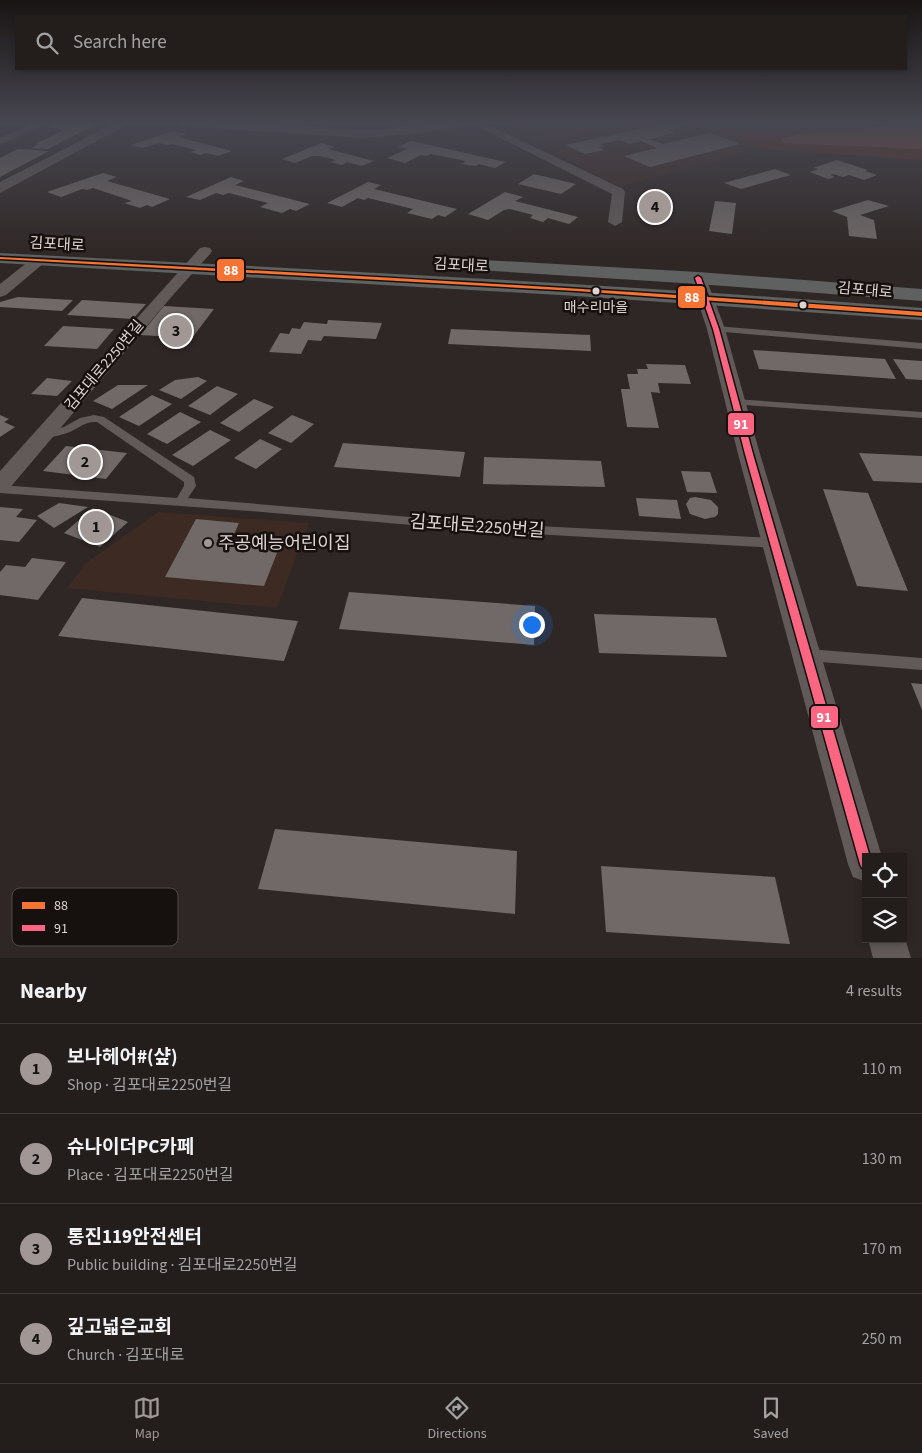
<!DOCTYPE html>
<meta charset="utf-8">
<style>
:root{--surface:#231d1c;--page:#2f2a29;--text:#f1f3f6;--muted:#a3a2a3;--line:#403b3b;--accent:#a19895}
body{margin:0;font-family:"Source Sans 3","Noto Sans KR",sans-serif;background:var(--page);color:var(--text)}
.controls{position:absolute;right:15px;bottom:15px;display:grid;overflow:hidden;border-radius:0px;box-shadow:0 2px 8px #0003}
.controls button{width:45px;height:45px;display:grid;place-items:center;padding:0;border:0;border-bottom:1px solid var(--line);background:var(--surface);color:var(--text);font:25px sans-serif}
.you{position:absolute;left:531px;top:624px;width:18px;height:18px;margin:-12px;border:4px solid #fff;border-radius:50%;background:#1a73e8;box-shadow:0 0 0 8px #1a73e833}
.badge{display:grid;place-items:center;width:32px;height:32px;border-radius:50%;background:var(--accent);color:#111;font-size:16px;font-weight:700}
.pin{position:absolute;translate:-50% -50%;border:2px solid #fff;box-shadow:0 1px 5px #0006}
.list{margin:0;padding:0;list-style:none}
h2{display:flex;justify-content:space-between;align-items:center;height:65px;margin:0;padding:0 20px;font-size:21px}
h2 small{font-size:16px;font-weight:400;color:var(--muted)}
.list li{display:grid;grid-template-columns:32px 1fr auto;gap:15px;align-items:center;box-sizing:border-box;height:90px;padding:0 20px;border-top:1px solid var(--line)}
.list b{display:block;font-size:19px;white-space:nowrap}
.list p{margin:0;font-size:16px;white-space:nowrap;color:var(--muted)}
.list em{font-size:16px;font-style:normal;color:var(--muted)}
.icon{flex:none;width:28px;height:28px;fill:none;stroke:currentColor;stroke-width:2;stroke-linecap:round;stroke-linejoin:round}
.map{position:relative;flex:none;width:922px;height:958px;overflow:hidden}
.search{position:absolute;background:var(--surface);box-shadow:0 2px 8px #0003;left:15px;right:15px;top:15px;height:55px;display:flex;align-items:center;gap:12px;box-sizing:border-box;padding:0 18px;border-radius:0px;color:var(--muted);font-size:19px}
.sheet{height:425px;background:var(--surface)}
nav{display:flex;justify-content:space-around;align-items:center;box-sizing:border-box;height:70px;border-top:1px solid var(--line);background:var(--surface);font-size:14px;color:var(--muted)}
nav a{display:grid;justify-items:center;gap:2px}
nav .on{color:var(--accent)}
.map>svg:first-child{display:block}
.built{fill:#3c2a23}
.green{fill:#572816}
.forest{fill:#87452d}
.building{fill:#706967}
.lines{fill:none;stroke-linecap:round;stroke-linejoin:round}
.service{fill:#615a58;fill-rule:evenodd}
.minor{fill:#615a58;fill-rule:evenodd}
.tertiary{fill:#615a58;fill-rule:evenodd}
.primary{fill:#5e6160;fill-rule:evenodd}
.bus-1-casing{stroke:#16100e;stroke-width:3}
.bus-2-casing{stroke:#16100e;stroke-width:3}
.bus-1{fill:#f57335;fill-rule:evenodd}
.bus-2{fill:#fa6682;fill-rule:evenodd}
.bus-dot{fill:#ded5d2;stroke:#16100e;stroke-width:2}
.poi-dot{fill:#a19895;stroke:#16100e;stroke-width:2}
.labels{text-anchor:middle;stroke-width:5;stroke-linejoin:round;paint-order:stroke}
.far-bus-label{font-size:14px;fill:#ded5d2;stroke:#16100e}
.far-street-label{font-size:15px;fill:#ded5d2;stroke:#16100e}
.street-label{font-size:18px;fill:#ded5d2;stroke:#16100e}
.poi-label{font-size:18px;fill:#ded5d2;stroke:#16100e;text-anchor:start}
.key{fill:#16100e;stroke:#524b49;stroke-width:1}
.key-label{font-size:14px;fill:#ded5d2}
.line-badge{stroke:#16100e;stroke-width:2}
.badge-label{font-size:14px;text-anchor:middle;font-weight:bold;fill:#fff}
</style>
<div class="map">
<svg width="922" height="958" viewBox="0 0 922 958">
<rect width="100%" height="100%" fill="#2f2725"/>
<!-- built -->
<path class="built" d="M501,122H689L764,149L620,186L500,126Z
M158,512L309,523L277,608L67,588L86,563Z"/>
<!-- green -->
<path class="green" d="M520,122H638L557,138Z
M689,122H916L922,126V160L764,149Z"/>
<!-- forest -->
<path class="forest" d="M916,122L922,126V149L781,143V138L822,131L847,132Z"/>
<!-- building -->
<path class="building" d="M66,122L97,124L48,149L32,148L38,144H35L64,130L47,127L56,123Z
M671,122L686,125L669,130L675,133L649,139L663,144L710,133L740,144L650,167L624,156L657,148L641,141L630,144L620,140L600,144L604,146L599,147L604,150L585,154L565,145Z
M174,131L187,134L178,137L232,151L218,156L206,153L200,155L190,152L196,150L172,144L167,145L159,143L143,148L130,145Z
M411,141L506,162L495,168L479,164L475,166L462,164L466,161L431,154L426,156L421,155L405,163L387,158L407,149L398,147Z
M321,143L335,147L328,149L374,161L362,166L347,162L342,165L330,162L336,160L320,156H312L295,163L282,159Z
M18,149L49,151L0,177V158Z
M837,160L868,170L865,171L877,175L864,180L849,175L843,177L833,174L830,175L835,177L828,179L810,172L819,169L813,168Z
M775,169L791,175L741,189L724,183Z
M103,173L117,177L107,181L170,199L152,207L147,205L140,208L124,203L132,201L93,188L87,190L82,189L61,197L47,192Z
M534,174L576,184L561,194L518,184Z
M231,177L244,181L235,185L310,204L296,211L290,209L282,213L260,207L268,203L229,193L223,195L216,193L200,200L186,197Z
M368,182L381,185L374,189L457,209L445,217L438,215L432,219L407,213L413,209L368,198L364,200L358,198L342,207L327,203Z
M505,192L523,197L515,201L578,217L569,224L548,218L543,222L530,218L533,215L510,209L504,210L488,220L468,214Z
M868,200L889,206L860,215L874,220L877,239L849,236L847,217L832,211Z
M644,201L662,202L660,224L646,223V219H641Z
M715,201L736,203L732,234L709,231Z
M18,297L73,300L62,311L0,307V302Z
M82,300L146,304L133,319L67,315Z
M164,306L214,309L192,338L140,335Z
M328,320L382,323L376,339L324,336L321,341L308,340L301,354L269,352L280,333L289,334L292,328L300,329L304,322L327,324Z
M63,326L114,329L97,349L44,346Z
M451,329L590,335L591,351L448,344Z
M753,350L885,359L896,379L759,369Z
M893,359L922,361V380L906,379Z
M646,364L685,365L691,384L658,383L660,393L651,392L659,428L627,427L621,389H630L627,374H638L637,369H648Z
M198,377L207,381L181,399L159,390L175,380Z
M47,378L72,381L57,396L31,394Z
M118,385H148L112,409L93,401Z
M217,386L238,394L210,415L188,406Z
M152,395L172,404L139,426L119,417Z
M254,399L274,407L239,432L220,423Z
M180,412L201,422L167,444L147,434Z
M0,415L9,419L4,422L15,427L0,437Z
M292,415L314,424L291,443L268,433Z
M210,430L231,440L193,466L172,455Z
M260,439L282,449L256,469L234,458Z
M343,443L465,452L460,477L334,467Z
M66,446L127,453L106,479L43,471Z
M859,453L922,456V483L873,481Z
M484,457L601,461L605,487L483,484Z
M681,471L710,472L717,493L687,492Z
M823,489L868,493L908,591L857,586Z
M695,497L711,500L718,507V514L715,517L705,519L690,514L686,504L690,498Z
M636,498L677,500L681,519L639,516Z
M59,503L88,507L54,528L37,516Z
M0,507L23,509L16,517L37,520L19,542L0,540Z
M93,508L128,522L100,547L64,533Z
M196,519L239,523L232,539L281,543L264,586L165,577Z
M32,558L66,562L38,600L0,595V572L6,565L25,567Z
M349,592L535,606L534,645L339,629Z
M82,598L298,621L284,661L58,636Z
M594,614L716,618L727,657L599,653Z
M911,683L922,684V710Z
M275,829L517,851L515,914L258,889Z
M601,866L775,877L790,944L606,932Z"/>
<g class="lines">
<!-- service -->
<path class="service" d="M716,326L922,343V349L713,331V327Z
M735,399L922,412V418L731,404L730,402Z
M94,415L104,417L194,477L196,486L188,498L480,523L775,538L779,540L781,543L779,546L775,548L480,531L250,511L0,493V485L177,498L184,486V482L97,422C86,421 80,427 70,432C62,435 53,437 45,438L40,435L41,433L64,427L80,418Z
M808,649L922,658V670L808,661L803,659L801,655L803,651Z"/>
<!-- minor -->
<path class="minor" d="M36,122H49L0,145V138Z
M469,122H482L623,189L625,192L622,222L615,226L608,222L612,194Z
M205,247L210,248L212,251L210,254L173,295L8,490L0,493V471L200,248Z
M39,255L44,257L47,260L44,263L6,295L0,297V284L34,257Z
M698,273L704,275L706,278L725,329L760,454L882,857H866V882L853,877L848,864L738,454L707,329L690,278L692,275Z
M903,932L911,958H873L868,939H903Z"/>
<!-- tertiary -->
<path class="tertiary" d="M117,122H132L0,193V182Z
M176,122C237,116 300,128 362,130C398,131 435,119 471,122L465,126L421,133L364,138L182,126Z"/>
<!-- primary -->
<path class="primary" d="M0,253C307,269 615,284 922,308V320L576,296L0,263Z
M484,260L698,272L922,289V301L698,284L477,270L475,266L477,262Z"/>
<defs>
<path id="bus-1" d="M0,257C307,273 615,289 922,312V316L576,291L0,259Z"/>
<path id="bus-2" d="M698,276L701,278L719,329L753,454L870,857H866V870L862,868L860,864L745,454L713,329L695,278Z"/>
</defs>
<!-- bus-1 casing -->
<use href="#bus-1" class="bus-1-casing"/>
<!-- bus-2 casing -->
<use href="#bus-2" class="bus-2-casing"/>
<!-- bus-1 -->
<use href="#bus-1" class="bus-1"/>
<!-- bus-2 -->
<use href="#bus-2" class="bus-2"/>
</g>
<!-- sky -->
<linearGradient id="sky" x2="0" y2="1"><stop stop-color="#1a1514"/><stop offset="0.48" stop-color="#474751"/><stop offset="1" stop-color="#474751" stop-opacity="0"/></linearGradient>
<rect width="922" height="256" fill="url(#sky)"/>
<!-- markers -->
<g class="bus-dot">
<circle cx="596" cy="291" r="4.5"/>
<circle cx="803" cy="305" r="4.5"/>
</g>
<circle class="poi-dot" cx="208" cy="543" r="5"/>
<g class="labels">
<!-- far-bus labels -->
<g class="far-bus-label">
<text x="596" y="312">매수리마을</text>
</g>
<!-- far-street labels -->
<g class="far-street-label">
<text transform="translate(57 244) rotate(3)" y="5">김포대로</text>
<text transform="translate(461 265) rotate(3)" y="5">김포대로</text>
<text transform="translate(865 290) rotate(5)" y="5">김포대로</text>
<text transform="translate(104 365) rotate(-50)" y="5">김포대로2250번길</text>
</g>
<!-- street labels -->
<g class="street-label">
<text transform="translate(477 526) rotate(4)" y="6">김포대로2250번길</text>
</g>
<!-- poi labels -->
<g class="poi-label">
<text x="218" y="549">주공예능어린이집</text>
</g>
</g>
<!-- legend -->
<rect x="12" y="888" width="166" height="58" rx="8" class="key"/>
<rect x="22" y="902" width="23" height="7" fill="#f57335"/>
<rect x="22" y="925" width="23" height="6" fill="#fa6682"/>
<g class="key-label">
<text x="54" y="910">88</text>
<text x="54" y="933">91</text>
</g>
<g class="line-badge">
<rect x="216" y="258" width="29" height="24" rx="5" fill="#f57335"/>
<rect x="677" y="285" width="29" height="24" rx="5" fill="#f57335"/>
<rect x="727" y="412" width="28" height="24" rx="5" fill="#fa6682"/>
<rect x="810" y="705" width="29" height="24" rx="5" fill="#fa6682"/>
</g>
<g class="badge-label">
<text x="231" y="275">88</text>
<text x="692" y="302">88</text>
<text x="741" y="429">91</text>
<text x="824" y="722">91</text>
</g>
</svg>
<div class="controls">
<button><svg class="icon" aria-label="locate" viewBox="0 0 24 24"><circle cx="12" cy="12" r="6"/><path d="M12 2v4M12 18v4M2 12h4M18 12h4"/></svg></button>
<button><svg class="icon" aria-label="layers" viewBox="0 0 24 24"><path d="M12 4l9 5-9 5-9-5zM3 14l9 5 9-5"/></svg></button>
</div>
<div class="you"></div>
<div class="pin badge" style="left:96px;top:527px">1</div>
<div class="pin badge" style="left:85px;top:462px">2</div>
<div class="pin badge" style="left:176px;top:331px">3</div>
<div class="pin badge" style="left:655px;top:207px">4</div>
<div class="search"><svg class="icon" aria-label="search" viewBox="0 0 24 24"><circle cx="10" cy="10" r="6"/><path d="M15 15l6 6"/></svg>Search here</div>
</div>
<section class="sheet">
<h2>Nearby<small>4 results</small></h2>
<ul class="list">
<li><span class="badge">1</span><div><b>보나헤어#(샾)</b><p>Shop · 김포대로2250번길</p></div><em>110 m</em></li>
<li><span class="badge">2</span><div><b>슈나이더PC카페</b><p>Place · 김포대로2250번길</p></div><em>130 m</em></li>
<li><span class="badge">3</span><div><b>통진119안전센터</b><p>Public building · 김포대로2250번길</p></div><em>170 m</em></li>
<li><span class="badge">4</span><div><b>깊고넓은교회</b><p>Church · 김포대로</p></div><em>250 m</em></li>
</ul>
</section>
<nav>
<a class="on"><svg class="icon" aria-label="map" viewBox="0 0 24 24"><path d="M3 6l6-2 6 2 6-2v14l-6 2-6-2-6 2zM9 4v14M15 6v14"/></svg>Map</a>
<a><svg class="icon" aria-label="directions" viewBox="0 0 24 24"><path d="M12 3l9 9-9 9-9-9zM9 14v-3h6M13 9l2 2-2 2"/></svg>Directions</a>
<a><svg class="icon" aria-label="saved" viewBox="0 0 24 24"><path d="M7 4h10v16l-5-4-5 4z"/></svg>Saved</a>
</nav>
